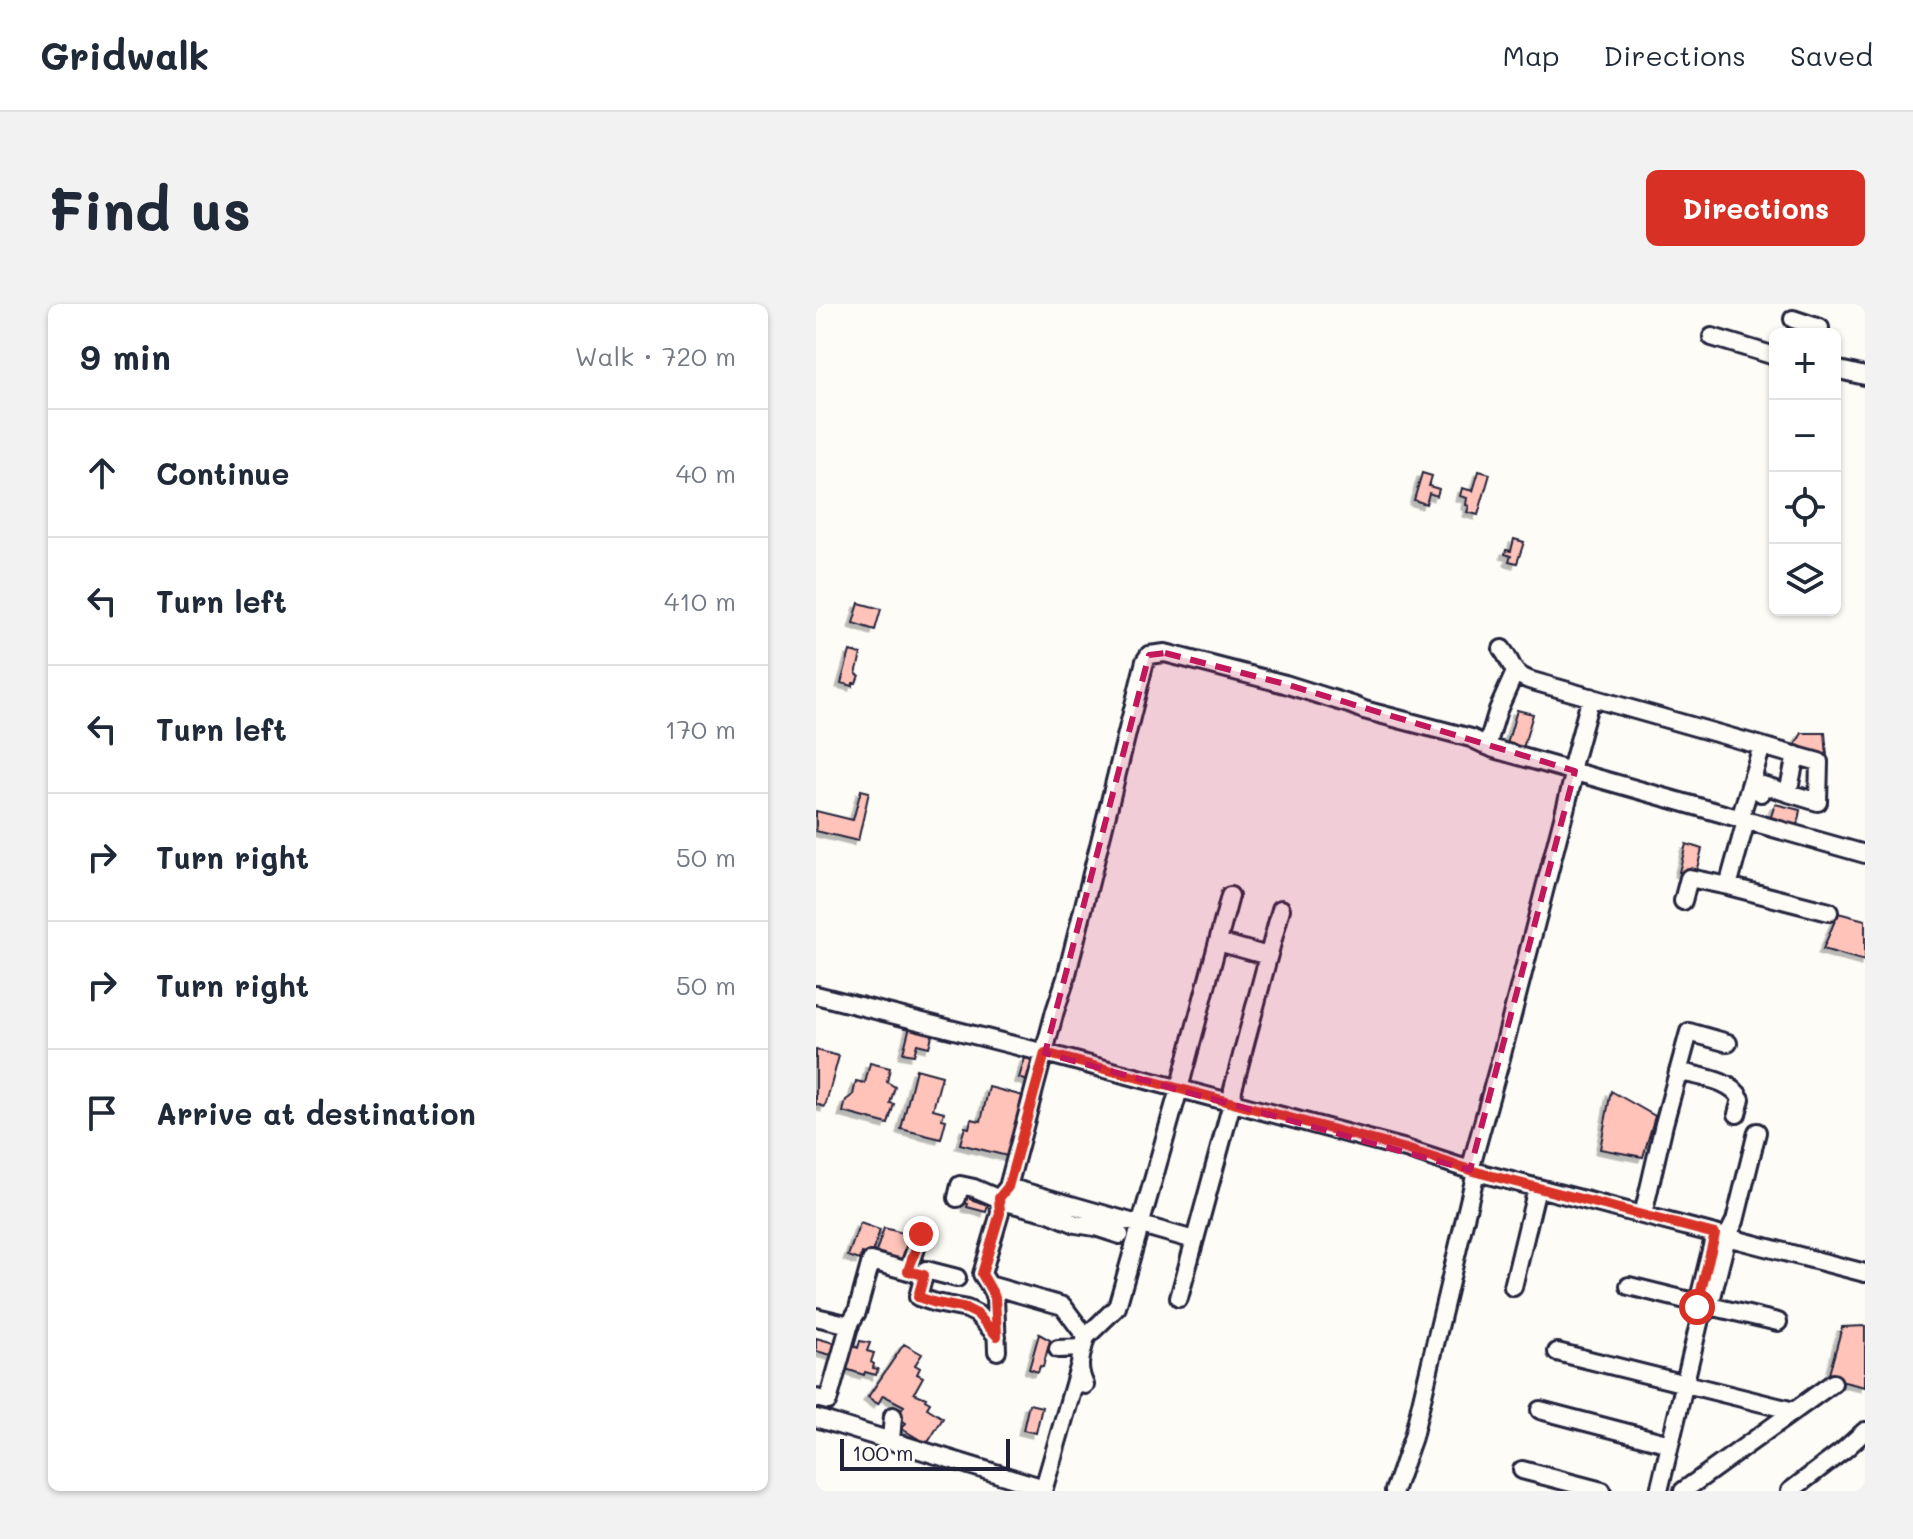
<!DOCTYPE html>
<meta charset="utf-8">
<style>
:root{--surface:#fff;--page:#f2f2f3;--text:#1f2937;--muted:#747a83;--line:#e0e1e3;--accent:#d93025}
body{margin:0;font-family:Mali,sans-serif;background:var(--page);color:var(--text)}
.controls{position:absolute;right:24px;top:24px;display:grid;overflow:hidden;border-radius:12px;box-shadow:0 2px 6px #0004}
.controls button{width:72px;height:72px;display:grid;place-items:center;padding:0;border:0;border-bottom:2px solid var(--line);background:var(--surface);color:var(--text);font:40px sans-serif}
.scale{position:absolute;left:24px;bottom:20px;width:170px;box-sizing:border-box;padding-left:8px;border:4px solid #22223b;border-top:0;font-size:22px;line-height:28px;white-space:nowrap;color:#22223b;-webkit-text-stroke:6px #fdfcf7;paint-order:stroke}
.stop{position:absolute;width:24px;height:24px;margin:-18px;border:6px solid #d93025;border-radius:50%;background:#fff}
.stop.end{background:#d93025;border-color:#fff;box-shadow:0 2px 8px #0008}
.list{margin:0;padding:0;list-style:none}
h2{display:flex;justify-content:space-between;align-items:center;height:104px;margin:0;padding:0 32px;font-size:34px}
h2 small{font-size:26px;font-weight:400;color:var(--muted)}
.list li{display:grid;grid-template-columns:52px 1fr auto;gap:24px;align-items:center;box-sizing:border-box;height:128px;padding:0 32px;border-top:2px solid var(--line)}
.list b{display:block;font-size:30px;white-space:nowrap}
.list em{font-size:26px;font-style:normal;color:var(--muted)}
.icon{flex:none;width:44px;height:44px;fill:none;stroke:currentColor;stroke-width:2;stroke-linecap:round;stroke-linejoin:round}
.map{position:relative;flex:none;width:1049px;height:1187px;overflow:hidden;border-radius:12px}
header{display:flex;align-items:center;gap:48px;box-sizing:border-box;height:112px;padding:0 40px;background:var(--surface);border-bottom:2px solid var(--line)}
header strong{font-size:38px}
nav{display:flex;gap:44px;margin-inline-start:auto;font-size:28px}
.intro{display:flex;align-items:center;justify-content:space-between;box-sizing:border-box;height:192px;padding:0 48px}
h1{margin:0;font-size:56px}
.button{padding:20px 36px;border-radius:12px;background:var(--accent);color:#fff;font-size:28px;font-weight:700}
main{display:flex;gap:48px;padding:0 48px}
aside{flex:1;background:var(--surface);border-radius:12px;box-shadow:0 2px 6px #0004}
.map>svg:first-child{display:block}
.building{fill:#ffc3ba;stroke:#22223b;stroke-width:2;filter:url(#shadow)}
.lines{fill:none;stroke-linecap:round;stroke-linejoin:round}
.minor-casing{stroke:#22223b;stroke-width:22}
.minor{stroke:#fdfcf7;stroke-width:16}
.route{stroke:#d93025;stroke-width:10}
.marked{fill:#c2185b;fill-opacity:0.2;stroke:#c2185b;stroke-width:6;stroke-dasharray:16 10;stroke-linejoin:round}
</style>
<header>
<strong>Gridwalk</strong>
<nav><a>Map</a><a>Directions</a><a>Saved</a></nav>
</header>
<div class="intro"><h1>Find us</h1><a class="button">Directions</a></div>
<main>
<aside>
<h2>9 min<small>Walk · 720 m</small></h2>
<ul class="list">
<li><svg class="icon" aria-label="ahead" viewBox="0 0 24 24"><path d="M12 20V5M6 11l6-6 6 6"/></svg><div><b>Continue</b></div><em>40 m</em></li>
<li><svg class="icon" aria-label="left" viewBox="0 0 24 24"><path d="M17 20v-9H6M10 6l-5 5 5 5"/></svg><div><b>Turn left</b></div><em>410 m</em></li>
<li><svg class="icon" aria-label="left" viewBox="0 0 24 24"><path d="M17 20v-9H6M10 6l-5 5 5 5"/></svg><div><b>Turn left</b></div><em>170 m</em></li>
<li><svg class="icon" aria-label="right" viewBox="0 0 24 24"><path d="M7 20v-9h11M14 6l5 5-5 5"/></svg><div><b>Turn right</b></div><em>50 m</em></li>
<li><svg class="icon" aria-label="right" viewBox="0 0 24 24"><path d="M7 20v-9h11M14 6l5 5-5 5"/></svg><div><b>Turn right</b></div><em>50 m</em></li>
<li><svg class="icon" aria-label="arrive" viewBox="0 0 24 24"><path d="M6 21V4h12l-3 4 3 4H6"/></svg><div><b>Arrive at destination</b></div></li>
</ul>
</aside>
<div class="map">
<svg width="1049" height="1187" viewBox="0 0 1049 1187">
<defs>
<filter id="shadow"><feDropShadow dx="-4.5" dy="4.5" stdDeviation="0" flood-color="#0004"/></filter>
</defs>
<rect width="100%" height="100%" fill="#fdfcf7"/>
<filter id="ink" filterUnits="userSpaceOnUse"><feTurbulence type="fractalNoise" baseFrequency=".0125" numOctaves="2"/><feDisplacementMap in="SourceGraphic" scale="16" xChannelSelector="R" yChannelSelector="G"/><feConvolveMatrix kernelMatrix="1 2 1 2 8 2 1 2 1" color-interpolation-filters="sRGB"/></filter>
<g filter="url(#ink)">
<!-- building -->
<path class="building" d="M663,167L674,170L662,211L651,208L653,202L650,201L651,194L644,192L646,184L657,187Z
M606,169L616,172L613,182L623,185L621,192L613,189L610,200L598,196Z
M698,235L708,238L701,259L693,257L695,252L689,250L690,246L695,247Z
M43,299L65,305L59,326L37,319Z
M34,347L45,350L40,370L43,371L40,379H37V382L25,379Z
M701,406L717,410L705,451L689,447Z
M986,429H1009L1011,452L975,448Z
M45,486L53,488L42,537L0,527V507L37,516Z
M959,500L984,506L982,518L976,530L952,522Z
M870,540L886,545L879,572L863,568Z
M1022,609L1049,616V657L1007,645Z
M94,722L117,728L113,743L101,740L98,751L87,749Z
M0,746L23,752L9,803L0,800Z
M209,754L218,756L212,777L203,774Z
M54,759L74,764L71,778L79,783L74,799L78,800L72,820L27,808L30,796L37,791L40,777L49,779Z
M100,765L126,772L117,805L128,808L126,815L130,816L125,835L85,825Z
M173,783L211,793L195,853L144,840L149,823L153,824L155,815L165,817Z
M795,787L839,812L827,853L784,845Z
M146,886L155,889L154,895L172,901L170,908L151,903L152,900L143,898Z
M44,919L64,926L55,952L46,949L44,956L32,952Z
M68,924L94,931L84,963L58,954Z
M1049,1022V1083L1024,1077L1013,1070L1026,1023Z
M223,1030L234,1036L227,1063L224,1062L222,1068L213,1065Z
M0,1034L22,1040L19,1052L0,1047Z
M44,1037L54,1039L51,1047L58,1049L55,1058L58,1060L57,1064L62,1065L60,1071L49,1068L48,1071L30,1065L37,1042L42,1044Z
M88,1040L106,1050L99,1061L104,1064L101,1070L107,1073L98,1089L110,1094L109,1096L114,1099L111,1104L127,1114L111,1140L86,1125L90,1119L81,1113L88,1102L67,1091L62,1100L52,1093Z
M213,1100L226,1103L220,1129L207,1126Z"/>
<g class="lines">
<defs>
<path id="minor" d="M977,15L1004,24L1003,30
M896,33L959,52
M1019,65L1049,72
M686,345C697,359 694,369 713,376L946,442L924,515
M671,442L682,406L699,368
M946,442L1003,458L1002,498L972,489L980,451
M755,466L775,393
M945,489L947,481L972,489
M930,517L912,582L1013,608
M867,597L873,574L912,582
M402,638L452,652
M0,691L229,749L590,845L657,867L1049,969
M862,767C882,773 915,775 925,795L921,810
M654,866L685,754L759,467
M192,883L378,936
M141,894L144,881L158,884L193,899L233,909L260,920L279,923L304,931
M827,911L848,820L873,728L912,739
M92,967L105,930
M108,971L110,966L141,974
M173,981L179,993L181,1047
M813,982L882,999
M697,983L721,884
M363,994L416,799L417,785L465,605
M894,1002L962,1018
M0,1013L34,1021
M884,1015L893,1005L911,933L919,917L941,828
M270,1033L301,1003L363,785L414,592
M242,1045L267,1044
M741,1048L978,1107
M269,1081C260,1062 265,1053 270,1033L247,1002L173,981L166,970L184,909L183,894L192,883L239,707L250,674L329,357L333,351L349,349L469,380L536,401L548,406L655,434L678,445L1049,550
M0,1094L12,1097L34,1019L41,1008L55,957L108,971L102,993L120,999L151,1005L161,1010L181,1032
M724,1106L854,1140
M0,1114L228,1184
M75,1136L77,1112
M706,1166L786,1187
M227,1187L263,1063
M578,1187L597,1133L660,868
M843,1187L884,1015L881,1003L899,930
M867,1187L1017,1079
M974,1187L1028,1146L1049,1127"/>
</defs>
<!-- minor casing -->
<use href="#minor" class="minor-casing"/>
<!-- minor -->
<use href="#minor" class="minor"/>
</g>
</g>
<g class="lines" filter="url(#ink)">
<!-- route -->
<path class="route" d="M105,930L92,967L108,971L102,993L120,999L151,1005L161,1010L181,1032L179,993L166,970L184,909L183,894L192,883L229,749L590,845L657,867L899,930L881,1003"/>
</g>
<!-- marked area -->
<path class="marked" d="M349,349L469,380L759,467L654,866L229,749L333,351Z"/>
</svg>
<div class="controls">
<button>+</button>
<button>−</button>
<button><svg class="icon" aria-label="locate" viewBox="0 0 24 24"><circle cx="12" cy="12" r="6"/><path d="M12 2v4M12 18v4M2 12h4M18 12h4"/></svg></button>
<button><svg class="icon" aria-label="layers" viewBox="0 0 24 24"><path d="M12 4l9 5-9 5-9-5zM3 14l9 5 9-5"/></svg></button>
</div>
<div class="scale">100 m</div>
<div class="stop" style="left:881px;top:1003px"></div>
<div class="stop end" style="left:105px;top:930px"></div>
</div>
</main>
